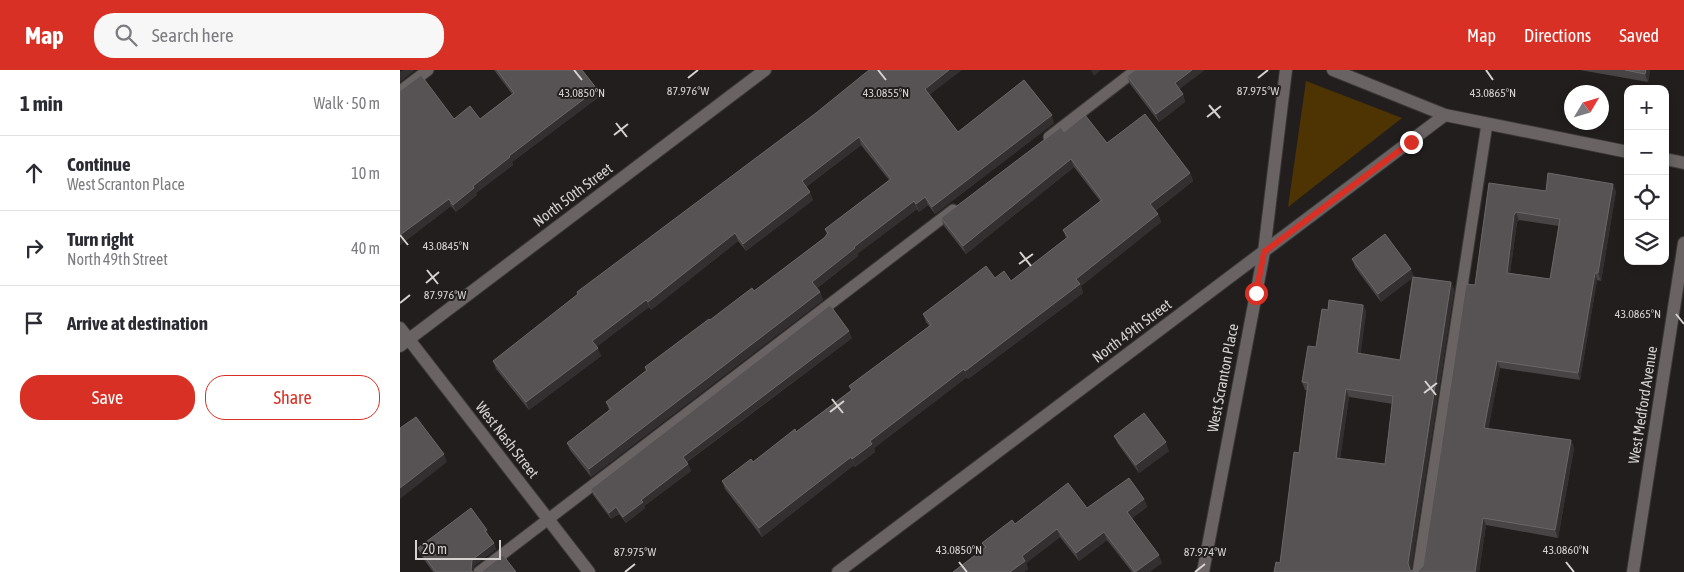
<!DOCTYPE html>
<meta charset="utf-8">
<style>
:root{--surface:#fff;--page:#f7f7f7;--text:#2b2b33;--muted:#7c7c81;--line:#e1e1e2;--accent:#d93025}
body{margin:0;font-family:"Asap Condensed",sans-serif;background:var(--page);color:var(--text)}
.controls{position:absolute;right:15px;top:15px;display:grid;overflow:hidden;border-radius:10px;box-shadow:0 2px 8px #0003}
.controls button{width:45px;height:45px;display:grid;place-items:center;padding:0;border:0;border-bottom:1px solid var(--line);background:var(--surface);color:var(--text);font:25px sans-serif}
.compass{position:absolute;left:1164px;top:15px;width:45px;height:45px;border-radius:50%;background:var(--surface);box-shadow:0 2px 8px #0003;rotate:52deg}
.scale{position:absolute;left:15px;bottom:12px;width:86px;box-sizing:border-box;padding-left:5px;border:2px solid #d6d2d2;border-top:0;font-size:14px;line-height:18px;white-space:nowrap;color:#d6d2d2;-webkit-text-stroke:4px #231e1e;paint-order:stroke}
.stop{position:absolute;width:15px;height:15px;margin:-11px;border:4px solid #d93025;border-radius:50%;background:#fff}
.stop.end{background:#d93025;border-color:#fff;box-shadow:0 1px 5px #0008}
.list{margin:0;padding:0;list-style:none}
h2{display:flex;justify-content:space-between;align-items:center;height:65px;margin:0;padding:0 20px;font-size:21px}
h2 small{font-size:16px;font-weight:400;color:var(--muted)}
.list li{display:grid;grid-template-columns:32px 1fr auto;gap:15px;align-items:center;box-sizing:border-box;height:75px;padding:0 20px;border-top:1px solid var(--line)}
.list b{display:block;font-size:19px;white-space:nowrap}
.list p{margin:0;font-size:16px;white-space:nowrap;color:var(--muted)}
.list em{font-size:16px;font-style:normal;color:var(--muted)}
.actions{display:flex;gap:10px;padding:15px 20px}
.actions a{flex:1;padding:11px 0;border:1px solid var(--accent);border-radius:20px;text-align:center;font-size:18px;color:var(--accent)}
.actions .main{background:var(--accent);color:#fff}
.icon{flex:none;width:28px;height:28px;fill:none;stroke:currentColor;stroke-width:2;stroke-linecap:round;stroke-linejoin:round}
.map{position:relative;flex:none;width:1284px;height:502px;overflow:hidden}
header{display:flex;align-items:center;gap:30px;box-sizing:border-box;height:70px;padding:0 25px;background:var(--accent);color:#fff}
header strong{font-size:24px}
nav{display:flex;gap:28px;margin-inline-start:auto;font-size:18px}
.search{width:350px;height:45px;background:var(--page);display:flex;align-items:center;gap:12px;box-sizing:border-box;padding:0 18px;border-radius:20px;color:var(--muted);font-size:19px}
main{display:flex}
aside{flex:1;background:var(--surface)}
.map>svg:first-child{display:block}
.green{fill:#4e3402}
.lines{fill:none;stroke-linecap:round;stroke-linejoin:round}
.lane-casing{stroke:#3c3838;stroke-width:13}
.street-casing{stroke:#3c3838;stroke-width:14}
.lane{stroke:#696363;stroke-width:11}
.street{stroke:#696363;stroke-width:12}
.wall{fill:#484345;fill-rule:evenodd}
.shaded-wall{fill:#332e2f}
.building{fill:#575254;stroke:#6b6668;fill-rule:evenodd}
.route{stroke:#d93025;stroke-width:6}
.ticks{fill:none;stroke:#d6d2d2;stroke-width:2}
.labels{text-anchor:middle;stroke-width:4;stroke-linejoin:round;paint-order:stroke}
.street-label{font-size:15px;fill:#d6d2d2;stroke:#231e1e}
.ticks-label{font-size:12px;text-anchor:middle;fill:#d6d2d2;stroke:#231e1e;stroke-width:4;stroke-linejoin:round;paint-order:stroke}
</style>
<header>
<strong>Map</strong>
<div class="search"><svg class="icon" aria-label="search" viewBox="0 0 24 24"><circle cx="10" cy="10" r="6"/><path d="M15 15l6 6"/></svg>Search here</div>
<nav><a>Map</a><a>Directions</a><a>Saved</a></nav>
</header>
<main>
<aside>
<h2>1 min<small>Walk · 50 m</small></h2>
<ul class="list">
<li><svg class="icon" aria-label="ahead" viewBox="0 0 24 24"><path d="M12 20V5M6 11l6-6 6 6"/></svg><div><b>Continue</b><p>West Scranton Place</p></div><em>10 m</em></li>
<li><svg class="icon" aria-label="right" viewBox="0 0 24 24"><path d="M7 20v-9h11M14 6l5 5-5 5"/></svg><div><b>Turn right</b><p>North 49th Street</p></div><em>40 m</em></li>
<li><svg class="icon" aria-label="arrive" viewBox="0 0 24 24"><path d="M6 21V4h12l-3 4 3 4H6"/></svg><div><b>Arrive at destination</b></div></li>
</ul>
<div class="actions"><a class="main">Save</a><a>Share</a></div>
</aside>
<div class="map">
<svg width="1284" height="502" viewBox="0 0 1284 502">
<rect width="100%" height="100%" fill="#231e1e"/>
<!-- green -->
<path class="green" d="M906,11L1002,48L888,137Z"/>
<g class="lines">
<defs>
<path id="lane" d="M0,21L28,0
M649,67L736,0
M79,502L553,140
M1018,502L1087,54"/>
<path id="street" d="M933,0L1045,45L1228,82
M1265,89L1284,93
M0,258L189,502
M0,276L365,0
M438,502L1045,45
M803,502L864,182L886,0
M1233,502L1284,173"/>
</defs>
<!-- lane casing -->
<use href="#lane" class="lane-casing"/>
<!-- street casing -->
<use href="#street" class="street-casing"/>
<!-- lane -->
<use href="#lane" class="lane"/>
<!-- street -->
<use href="#street" class="street"/>
</g>
<!-- wall -->
<path class="wall" d="M94,0H182L200,26L112,92L113,95L76,123L77,125L56,142L51,136L0,175L54,49H80L112,24Z
M1180,0H1250L1248,12Z
M727,6L779,19L783,24L785,32L759,52L730,14Z
M529,25L558,62L654,53L535,144L528,135L519,142L517,139L457,184L458,186L417,218L420,222L423,230L191,407L170,380L167,373L209,340L206,332L246,301L245,297L310,250L354,221L424,168L427,165L425,159L489,110L461,75L406,117L413,130L346,181L338,171L251,240L249,237L196,277L201,286L129,340L96,299L93,291L178,225L177,222Z
M664,62L707,73L790,103L793,111L755,141L758,144L761,152L681,216L683,223L568,309L567,307L474,378L475,382L455,397L454,395L362,467L325,419L322,411L353,392L396,362L451,320L449,316L529,256L526,252L523,244L595,208L611,211L666,168L663,160L700,131L674,97L566,184L544,156L541,148Z
M1089,113L1146,121H1216L1201,211L1197,210L1180,310L1100,298L1088,359L1171,370L1174,378L1158,468L1086,455L1079,502H874L880,493L899,383L907,320H905L902,312L916,277L928,240L963,235L966,242L960,284L1000,290L1012,208L981,232L955,197L952,189L1014,207L1051,212L1054,220L1011,500L1017,502L1023,496L1075,215ZM1119,150L1159,156L1150,209L1110,203L1117,152ZM949,327L993,334L985,394L940,389Z
M452,268L287,392L291,401L244,436L245,438L226,453L219,444L211,449L193,425L191,419Z
M714,366L769,381L739,403L718,374Z
M744,429L747,437L732,448L762,493L749,502H732L707,470L679,491L660,467L626,493L628,499L624,502H553L584,478L582,473L615,454L687,438Z
M89,466L96,479L74,496L73,502H33L20,484L18,478Z"/>
<!-- shaded-wall -->
<path class="shaded-wall" d="M3,0H14V1L0,12V2Z
M549,0H562L528,26L525,19Z
M691,0H701L694,6Z
M792,0H805L777,21L775,13Z
M1246,0H1250L1248,12L1245,4Z
M197,19L200,26L112,92L113,95L76,123L77,125L56,142L53,135L73,116L109,86Z
M783,24L785,32L759,52L756,44Z
M652,45L654,53L535,144L532,137Z
M459,67L461,75L404,118L402,111Z
M671,89L674,97L566,184L563,176Z
M790,103L793,111L753,142L750,134Z
M1213,114L1216,121L1201,211L1198,203Z
M410,122L413,130L346,181L343,174Z
M525,127L528,135L519,142L516,134Z
M49,129L51,136L0,175V165Z
M514,131L517,139L457,184L458,186L415,219L412,212L454,177Z
M1116,142L1119,150L1117,152L1109,210L1107,203L1114,145Z
M758,144L761,152L681,216L683,223L568,309L565,301L676,209Z
M335,163L338,171L251,240L248,232Z
M1011,199L1014,207L981,232L978,224Z
M1195,203L1197,210L1180,310L1178,303Z
M1051,212L1054,220L1011,501L1008,493Z
M420,222L423,230L191,407L189,399Z
M246,230L249,237L195,278L192,271Z
M963,235L966,242L960,291L957,283Z
M449,261L452,268L285,393L283,387Z
M198,278L201,286L129,340L126,332Z
M1097,291L1100,298L1087,366L1084,358Z
M564,299L567,307L474,378L475,382L455,397L452,389L470,371Z
M946,319L949,327L939,396L936,388Z
M1171,370L1174,378L1158,468L1155,460Z
M766,372L769,381L739,403L736,395Z
M44,384L47,392L0,429V418Z
M451,387L454,395L362,467L359,458Z
M288,394L291,401L244,436L245,438L226,453L223,447L241,430Z
M744,429L747,437L730,449L727,442Z
M216,437L219,444L211,449L209,443Z
M1083,448L1086,455L1079,502H1075Z
M657,459L660,467L626,493L628,499L624,502H610L622,486Z
M87,460L89,466L87,467L85,461Z
M704,462L707,470L679,491L676,483Z
M94,473L96,479L74,496L73,502L71,500L72,490Z
M759,485L762,493L749,502H735Z"/>
<!-- building -->
<path class="building" d="M97,0H182L197,19L109,86L110,87L73,116L74,118L53,135L49,129L0,165V20H1L21,5L54,49L70,36L80,49L114,23Z
M469,0H549L525,19L558,62L624,10L652,45L532,137L525,127L516,134L514,131L454,177L455,178L412,212L420,222L189,399L167,373L211,339L206,332L247,300L245,297L309,249L310,250L352,218L354,221L424,168L428,163L425,159L491,109L459,67L402,111L410,122L343,174L335,163L248,232L246,230L192,271L198,278L126,332L93,291L178,224L177,222L416,43Z
M735,0H792L775,13L783,24L756,44L727,6Z
M1225,0H1246L1245,4Z
M745,44L790,103L750,134L758,144L676,209L680,214L565,301L564,299L470,371L472,374L452,389L451,387L359,458L322,411L351,389L353,392L395,359L396,362L452,320L449,316L531,255L523,244L586,196L595,208L604,201L611,211L668,167L663,160L702,130L671,89L563,176L541,148L661,57L664,62L685,45L707,73Z
M1148,103L1213,114L1198,203H1195L1178,303L1097,291L1084,358L1171,370L1155,460L1083,448L1075,502H874L876,492L880,493L894,382L899,383L908,313L902,312L908,276L916,277L922,239L928,240L929,230L963,235L957,283L1000,290L1013,207L1051,212L1008,493L1010,500L1017,502L1023,496L1066,214L1075,215L1089,113L1146,121ZM1116,142L1160,149L1150,209L1107,203L1114,145ZM946,319L993,326L985,394L936,388Z
M985,164L1011,199L978,224L952,189Z
M430,235L449,261L283,387L288,394L241,430L243,432L223,447L216,437L209,443L191,419Z
M744,343L766,372L736,395L714,366Z
M16,347L44,384L0,418V358Z
M729,408L744,429L727,442L759,485L735,502L704,462L676,483L657,459L622,486L625,491L610,502H553L586,477L582,473L612,450L615,454L668,413L687,438Z
M71,438L87,460L85,461L94,473L72,490L71,500L73,502H36L18,478Z
M103,485L116,502H81Z"/>
<g class="lines">
<!-- route -->
<path class="route" d="M856,223L864,182L1011,72"/>
</g>
<!-- ticks -->
<path class="ticks" d="M174,0L182,10M478,0L486,10M1086,0L1093,10M288,8L298,0M858,8L868,0M809,35L820,48M807,47L821,36M216,53L227,67M214,65L228,54M0,165L8,175M620,182L631,196M619,194L633,184M27,200L38,214M26,213L39,202M0,233L10,225M1276,244L1284,254M1025,311L1036,325M1024,323L1037,313M432,329L443,343M430,342L444,331M559,492L567,502M1166,492L1174,502M225,502L235,494M795,502L805,494"/>
<g class="labels">
<!-- street labels -->
<g class="street-label">
<text transform="translate(173 125) rotate(-37)" y="5">North 50th Street</text>
<text transform="translate(732 261) rotate(-37)" y="5">North 49th Street</text>
<text transform="translate(823 308) rotate(-79)" y="5">West Scranton Place</text>
<text transform="translate(1243 335) rotate(-81)" y="5">West Medford Avenue</text>
<text transform="translate(107 370) rotate(52)" y="5">West Nash Street</text>
</g>
</g>
<g class="ticks-label">
<text x="288" y="25">87.976°W</text>
<text x="858" y="25">87.975°W</text>
<text x="182" y="27">43.0850°N</text>
<text x="486" y="27">43.0855°N</text>
<text x="1093" y="27">43.0865°N</text>
<text x="46" y="180">43.0845°N</text>
<text x="45" y="229">87.976°W</text>
<text x="1238" y="248">43.0865°N</text>
<text x="559" y="484">43.0850°N</text>
<text x="1166" y="484">43.0860°N</text>
<text x="235" y="486">87.975°W</text>
<text x="805" y="486">87.974°W</text>
</g>
</svg>
<div class="controls">
<button>+</button>
<button>−</button>
<button><svg class="icon" aria-label="locate" viewBox="0 0 24 24"><circle cx="12" cy="12" r="6"/><path d="M12 2v4M12 18v4M2 12h4M18 12h4"/></svg></button>
<button><svg class="icon" aria-label="layers" viewBox="0 0 24 24"><path d="M12 4l9 5-9 5-9-5zM3 14l9 5 9-5"/></svg></button>
</div>
<svg class="compass" viewBox="-18 -18 36 36"><path d="M0-13l5 13h-10z" fill="#e53935"/><path d="M0 13l5-13h-10z" fill="#7c7c81"/></svg>
<div class="scale">20 m</div>
<div class="stop" style="left:856px;top:223px"></div>
<div class="stop end" style="left:1011px;top:72px"></div>
</div>
</main>
